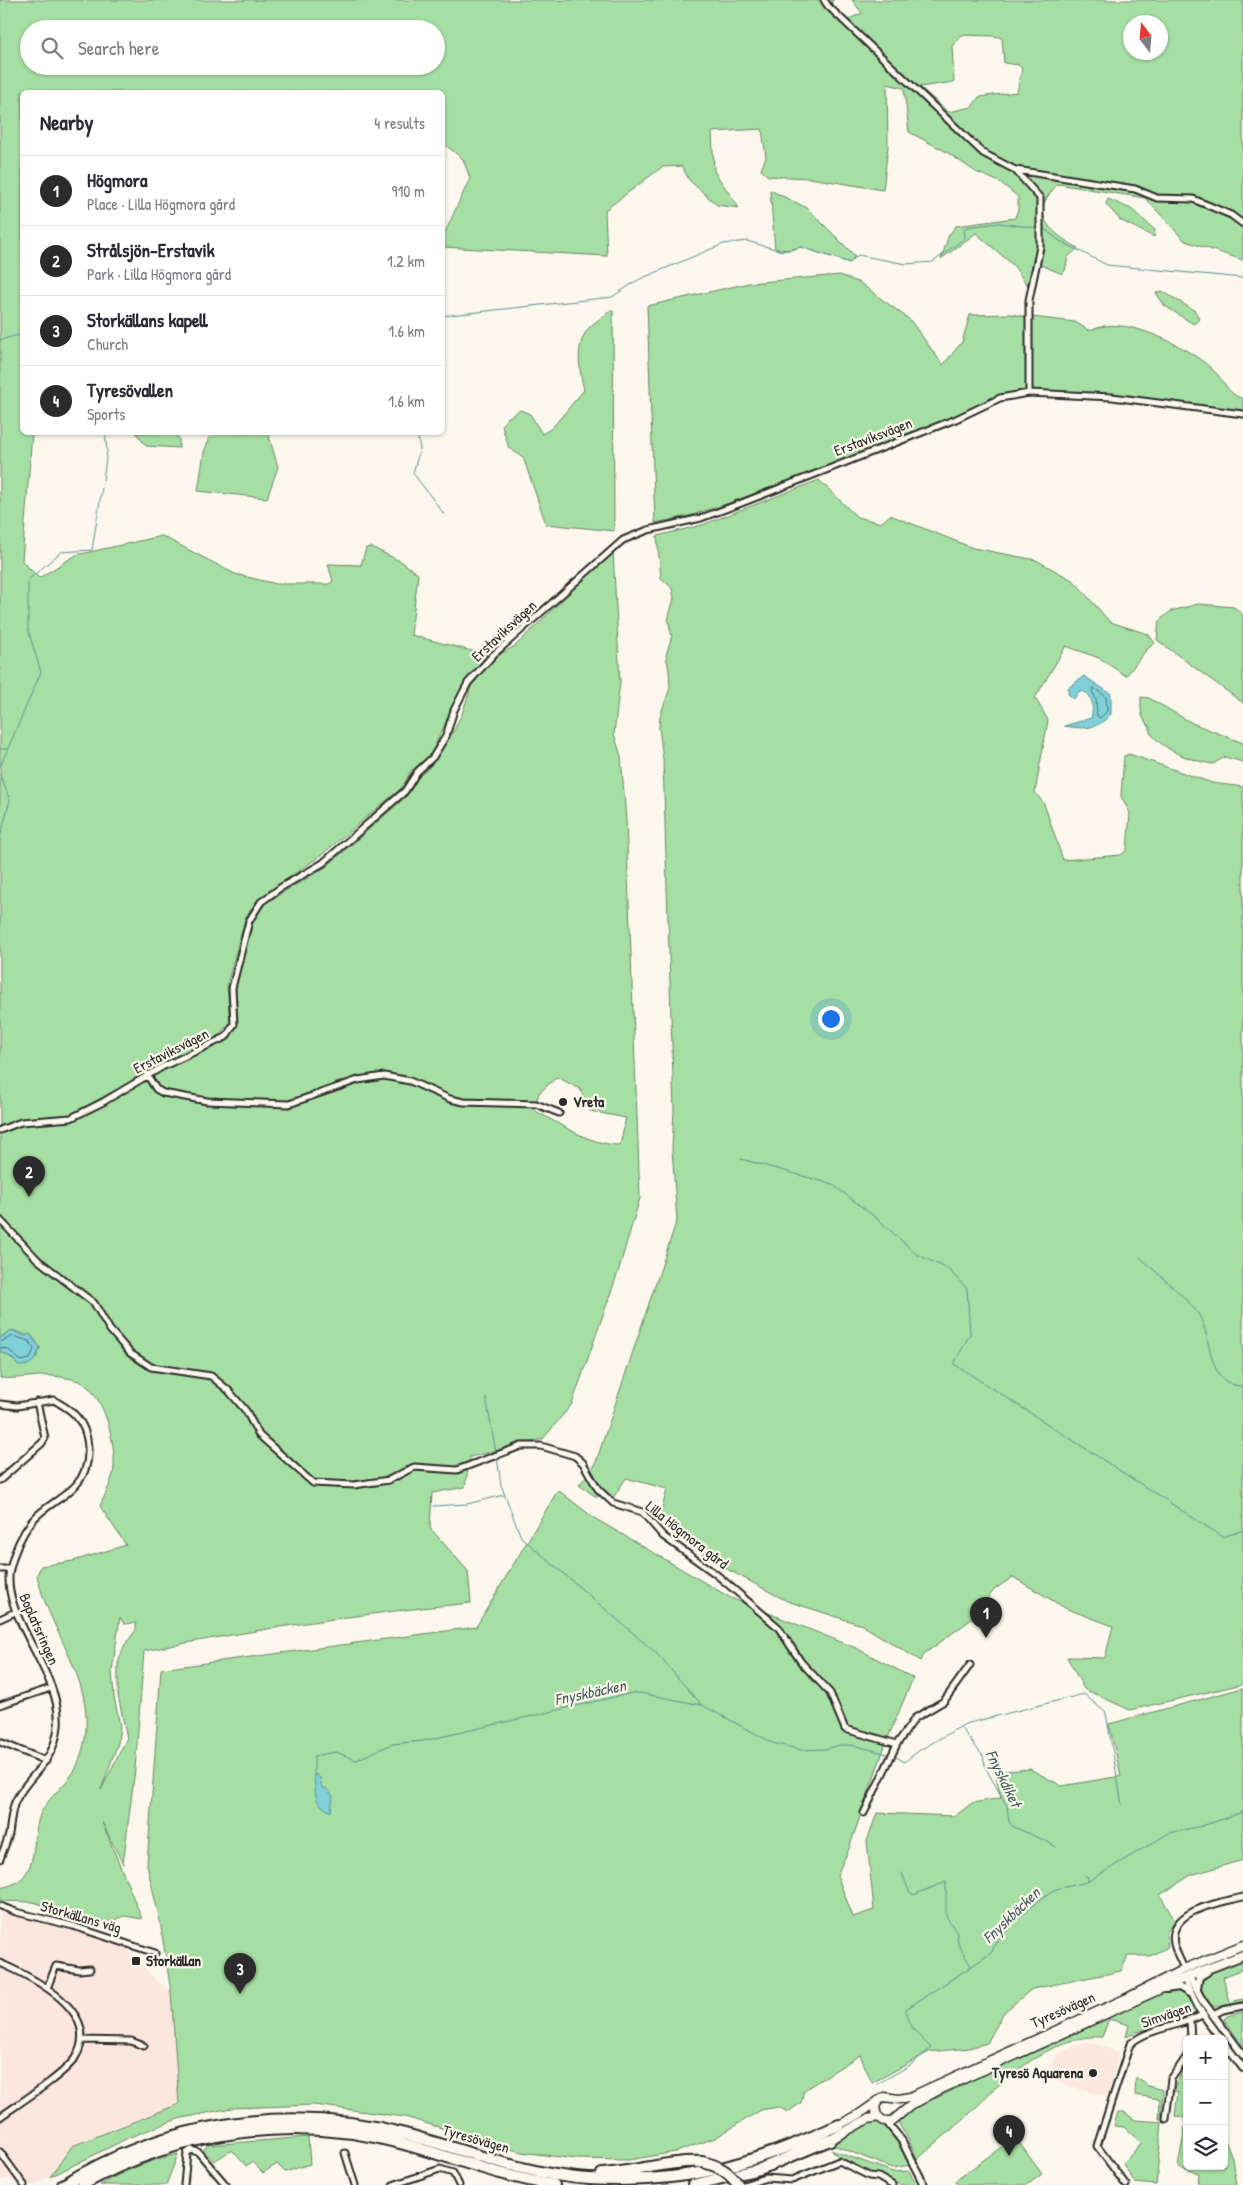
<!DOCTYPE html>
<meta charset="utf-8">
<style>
:root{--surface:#fff;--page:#f7f7f7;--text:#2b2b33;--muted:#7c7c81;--line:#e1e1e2;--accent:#2b2b2b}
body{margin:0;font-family:"Patrick Hand",sans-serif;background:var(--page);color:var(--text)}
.controls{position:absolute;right:15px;bottom:15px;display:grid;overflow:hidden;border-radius:8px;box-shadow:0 1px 4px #0004}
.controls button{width:45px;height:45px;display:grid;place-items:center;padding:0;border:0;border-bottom:1px solid var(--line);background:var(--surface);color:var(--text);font:25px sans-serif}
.compass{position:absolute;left:1123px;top:15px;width:45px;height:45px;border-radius:50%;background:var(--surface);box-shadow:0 1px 4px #0004;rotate:344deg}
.you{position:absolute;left:830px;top:1018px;width:18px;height:18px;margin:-12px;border:4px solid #fff;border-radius:50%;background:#1a73e8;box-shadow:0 0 0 8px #1a73e833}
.badge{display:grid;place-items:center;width:32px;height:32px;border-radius:50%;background:var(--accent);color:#fff;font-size:16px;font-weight:700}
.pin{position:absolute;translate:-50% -41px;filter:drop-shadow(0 1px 2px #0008)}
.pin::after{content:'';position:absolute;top:26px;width:18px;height:15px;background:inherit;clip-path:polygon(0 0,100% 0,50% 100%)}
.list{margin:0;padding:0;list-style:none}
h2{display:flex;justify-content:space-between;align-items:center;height:65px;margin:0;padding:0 20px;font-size:21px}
h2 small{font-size:16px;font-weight:400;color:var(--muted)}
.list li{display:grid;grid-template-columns:32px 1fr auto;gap:15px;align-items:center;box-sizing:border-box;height:70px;padding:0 20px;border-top:1px solid var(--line)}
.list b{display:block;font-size:19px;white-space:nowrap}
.list p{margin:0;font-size:16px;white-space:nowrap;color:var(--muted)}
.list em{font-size:16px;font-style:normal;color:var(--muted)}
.icon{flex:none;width:28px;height:28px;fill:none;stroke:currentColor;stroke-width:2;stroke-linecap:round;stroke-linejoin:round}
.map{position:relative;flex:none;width:1243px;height:2185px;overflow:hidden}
.search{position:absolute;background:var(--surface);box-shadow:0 1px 4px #0004;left:20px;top:20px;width:425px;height:55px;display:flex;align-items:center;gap:12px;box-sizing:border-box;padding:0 18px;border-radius:28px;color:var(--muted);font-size:19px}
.panel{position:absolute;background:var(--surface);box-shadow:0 1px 4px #0004;left:20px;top:90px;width:425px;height:345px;border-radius:8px}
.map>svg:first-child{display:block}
.built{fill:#fce7df}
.green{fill:#a6dfa3;stroke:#688567;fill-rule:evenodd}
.water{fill:#7fd0d8;stroke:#5d8e93}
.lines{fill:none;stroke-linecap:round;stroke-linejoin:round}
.shore{stroke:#4d6d70;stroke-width:1}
.stream{stroke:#5d8e93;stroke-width:1}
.minor-casing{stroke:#2b2b2b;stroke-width:9}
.tertiary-casing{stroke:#2b2b2b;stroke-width:10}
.secondary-casing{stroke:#2b2b2b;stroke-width:11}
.motorway-casing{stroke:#2b2b2b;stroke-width:14}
.minor{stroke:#fbf7ec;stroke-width:5}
.tertiary{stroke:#fbf7ec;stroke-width:6}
.secondary{stroke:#fbf7ec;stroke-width:8}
.motorway{stroke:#fbf7ec;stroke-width:10}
.motorway-bridge-casing{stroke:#2b2b2b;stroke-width:14;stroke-linecap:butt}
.motorway-bridge{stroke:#fbf7ec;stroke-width:10}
.poi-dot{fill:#2b2b2b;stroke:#fbf7ec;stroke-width:2}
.labels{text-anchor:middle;stroke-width:4.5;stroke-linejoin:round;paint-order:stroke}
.street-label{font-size:15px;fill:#2b2b2b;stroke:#fbf7ec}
.poi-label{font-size:15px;font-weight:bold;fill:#2b2b2b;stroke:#fbf7ec;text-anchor:start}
.water-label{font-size:16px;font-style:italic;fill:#445d5f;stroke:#fbf7ec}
</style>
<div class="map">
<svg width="1243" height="2185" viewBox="0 0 1243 2185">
<rect width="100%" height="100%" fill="#fbf7ec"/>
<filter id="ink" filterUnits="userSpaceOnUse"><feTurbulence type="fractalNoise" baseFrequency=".02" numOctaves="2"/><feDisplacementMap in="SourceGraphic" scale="10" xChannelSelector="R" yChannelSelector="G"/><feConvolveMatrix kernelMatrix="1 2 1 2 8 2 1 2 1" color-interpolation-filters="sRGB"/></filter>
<g filter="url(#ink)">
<!-- built -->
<path class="built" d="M0,1908L15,1915L73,1929L126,1948L156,1980L171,1992L179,2104L72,2145L50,2177L35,2185H15L10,2178L0,2181Z
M1090,2042L1113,2050L1118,2054L1107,2097L1042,2078L1057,2055L1072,2047Z"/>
<!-- green -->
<path class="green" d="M0,0H833L831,4L847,20L862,13L852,0H1243V260L1185,241L1145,198L1057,184C1053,190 1046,197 1044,204C1037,224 1064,240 1078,248L1068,257L1065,271L1062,274L1039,264L1043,205H1039L1038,243L1027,285L1014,266L976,233L941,259L949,235L956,226L1015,218L1018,209V197L1000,182L976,172L945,151L909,132L904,88L887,84L888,146L883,190L810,178L768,176L761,170L766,157L762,129L712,132L714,171L739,208L717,205L689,180L682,166L662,167L605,210L607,256L443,247V237L470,178L463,159L443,143L442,92H22V432L32,433L22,561L39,578L76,555L162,536L235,574L276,584H329L333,581L328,564L361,565L366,548L371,547L402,562L418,574L411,635L487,655L464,683L431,754L410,772L404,786L320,856L257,900L246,916L227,984L230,1022L213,1042L160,1066L71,1114L42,1117L48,1121L71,1120L163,1068L227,1038L235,1024L236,983L253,923L262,905L326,867L407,796L419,776L429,768L453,732L462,714L471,687L483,671L499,655L515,646L613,551L620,682L614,734L621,756L626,820L640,1198L618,1272L572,1404L543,1439L470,1457L465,1487L432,1493L430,1528L468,1571L471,1603C361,1613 252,1630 144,1651L135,1769L123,1864L102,1822L142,1919L125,1916L105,1923L33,1902L0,1901V1888C42,1881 29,1845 40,1815C47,1797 69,1784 77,1766C108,1691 52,1643 37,1575L41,1566L73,1561L126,1545L100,1506C105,1494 114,1479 114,1466C115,1441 105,1398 83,1383C78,1380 67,1378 61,1377C40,1373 20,1380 0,1378V1351L6,1353L14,1361L35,1359L40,1348L32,1336C23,1336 17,1329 9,1331L0,1338ZM1130,22H1160V52H1130ZM29,29H436V66H29ZM962,35L994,36L1002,38L1004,63L1019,65L1022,69L1017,92L979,97L972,107L948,112L920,87L954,82L952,46ZM557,1077L580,1089L590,1111L626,1118L620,1145C590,1145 560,1124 534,1110L539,1093ZM120,1617L124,1624L136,1623V1630L124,1646L118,1663V1695L127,1738L101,1790L118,1743L120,1726L114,1697L112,1671Z
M770,190L807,208L855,256L850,263L801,247L791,250L775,249Z
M1108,199L1131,209L1155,230L1154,237L1120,220L1106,204Z
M840,275L860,283L910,320L943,365L962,342L970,315L1012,314L1026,317V388L1023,392L998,396L952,419L729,503L692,515L655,523L647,306L749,283Z
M1162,291L1195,311L1199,319L1194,324L1190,322L1165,306L1156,293Z
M610,311H613L614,531L546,524L523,457L509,448L502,426L506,419L520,410L530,414L542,434L552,428L584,390C580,371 574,347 588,329C594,322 603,317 610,311Z
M1032,317L1075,322L1090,331C1094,329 1100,327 1105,326C1136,321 1195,350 1216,373C1227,385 1227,393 1243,399V412L1130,398L1035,392L1031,386Z
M212,432L268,433L278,467L267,498L198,491L204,452Z
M136,433H175L179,439V448L146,446Z
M819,480L857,517L881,523L890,515L973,548L1036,560L1074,581L1110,622L1148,634L1155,643L1146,650L1126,676L1099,658L1066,646L1035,698L1048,720L1035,792L1044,804L1063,860L1121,855L1127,850L1130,813L1121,796L1124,756L1129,754L1212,783L1243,787V1684L1130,1710L1084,1689L1067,1657L1105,1658L1113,1626L1065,1608L1013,1577L995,1589L969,1621L924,1654L921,1661L862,1625L787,1601L725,1568L675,1536L660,1516L667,1489L626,1478L613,1498L595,1496L579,1485L595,1465L677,1220L672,1149L674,1111L663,759L659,728L660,716L670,688L669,670L666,655L672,636L668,620L674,598L672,588L661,578L657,536L702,525Z
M1198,604L1234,607L1243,615V703L1157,640L1159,621L1171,611Z
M1141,697L1149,698L1192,723L1243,743V762L1225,757L1213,764C1189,760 1167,752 1150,733V727C1140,718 1141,710 1141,697Z
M558,1490L594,1518L731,1598L856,1648L913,1678L887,1740L848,1851L837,1875L853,1917L874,1910L867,1841L877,1813L955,1816L972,1803L1001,1798L995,1772L1030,1769L1062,1786L1121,1776L1109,1724L1243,1688V1860L1191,1875L1160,1895L1175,1921L1166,1933L1168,1947L1150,1956H1128L1121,1971L1032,1989L1004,2012L987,2043L969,2048L929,2052L872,2083L860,2055L804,2090L801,2103L788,2112L778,2107L761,2110L715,2138L676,2152L628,2160L576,2159L521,2152L405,2117L314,2105L231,2108L178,2119L130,2137L50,2177L72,2146L179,2104L171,1992L160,1921L147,1865L161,1669L476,1627Z
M1243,1961V1969L1223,1977L1230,2002L1243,1999V2002L1215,2007C1207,2003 1200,1990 1200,1981L1212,1973Z
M1177,1990L1186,1994L1197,2011L1192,2016L1130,2034L1126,2037L1129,2025L1109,2019L1102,2037C1062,2034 1023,2065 994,2089C985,2097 978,2107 969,2114C952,2130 934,2144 917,2160C914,2153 911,2143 907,2136C901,2128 897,2125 902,2114L925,2101L937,2098C1002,2065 1067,2033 1135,2006C1149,2000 1162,1991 1177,1990Z
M1243,2012V2047L1224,2019L1227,2016Z
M1183,2070L1187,2073V2166H1224V2138L1232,2158L1236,2185H1198L1199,2173L1178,2167L1186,2122L1183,2117L1175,2116L1178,2092L1173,2091Z
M1136,2077L1148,2086L1163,2090L1161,2119H1159L1160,2099L1135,2095Z
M1118,2112H1124L1135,2120L1162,2122L1156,2185L1135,2183L1123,2164L1141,2143L1124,2127L1114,2126Z
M871,2119C894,2125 901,2144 910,2165L892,2168L831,2144Z
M308,2137L310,2164L285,2172L277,2164L263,2173L252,2162L246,2166L232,2150L214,2161L203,2150L208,2145Z
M1015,2137L1042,2174L1027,2185H958L955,2181Z
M831,2150L893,2172L909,2171L916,2185H900L877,2173H869L839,2158Z
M178,2154L166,2185H100C123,2171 151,2160 178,2154Z"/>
<!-- water -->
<path class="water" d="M1084,676L1111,694V714C1097,730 1084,729 1064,726L1091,718C1094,707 1093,691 1079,691L1074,699L1068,694V688Z
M11,1330L25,1336L30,1334L40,1348C36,1359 32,1367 18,1366L12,1358L0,1351V1338Z
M316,1774L320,1778L322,1788H326L333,1796L331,1812C313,1802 316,1796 314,1777Z"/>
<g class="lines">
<!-- shore -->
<path class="shore" d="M1094,688L1106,697L1107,711L1100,718L1097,716L1096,699L1092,691Z
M0,1342L13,1336L29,1341L34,1349L30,1359L21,1361L8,1349L0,1348"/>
<!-- stream -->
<path class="stream" d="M1043,228L1060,241L1107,265L1243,278
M442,316L612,297L638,280L723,244L747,241L782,251L801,247L850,263L858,255L906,264L933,262L965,238L964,229L967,227L999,223L1038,228
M0,340L22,334
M417,432L420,449L413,473L444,514
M103,480L107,451L105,432
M0,749H7
M0,767L41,672L28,630V580L61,552L92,550L102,488
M0,775L10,800L0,838
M741,1159L832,1184L880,1221L916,1254L948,1269L967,1289L970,1334L954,1364L1223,1537L1243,1530
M1140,1257C1158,1275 1180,1291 1196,1311C1214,1332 1204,1387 1243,1386
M486,1397L496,1453
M497,1457L501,1485L521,1537L655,1652L702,1705
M433,1506L467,1504L504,1495
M961,1728L983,1756L985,1767L1007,1806L1009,1821L1012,1826L1048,1842L1056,1847
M895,1756L904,1762L920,1750L965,1724L1084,1694L1106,1713L1122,1805
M314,1777V1756L336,1752L356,1760L392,1744L423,1741L632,1693H640L702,1705L773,1743L802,1750L826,1749L840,1745H852L888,1754
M902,1873L909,1891L913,1895L946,1882V1916L957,1933L958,1944L971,1966
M1085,1876L1088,1877V1881
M877,2084L909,2066L931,2048C921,2037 905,2025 906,2009L981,1960L992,1952L995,1943L1021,1916L1041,1899L1056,1889L1087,1882L1169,1833L1202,1826L1243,1812"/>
<defs>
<path id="minor" d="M824,0L828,6L983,153L1015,170L1040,198V247L1029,300V393
M1016,170L1135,189L1157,198L1193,199L1231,215L1243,224
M144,1070L156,1089L163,1093L207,1101L289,1104L358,1080L384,1076L410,1081L450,1099L464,1102L536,1104L559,1113
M0,1130L21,1122L71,1118L103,1102L162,1067L226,1037L234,1024L232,988L249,921L261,902L280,888L323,863L405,791L417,772L433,757L446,736L454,710L468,683L493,655L623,540L648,530L701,518L739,504L956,419L1000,398L1029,393L1112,397L1243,414
M0,1220L38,1260L94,1303L110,1330L130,1353L151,1367L211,1376L228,1390L246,1411L259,1435L313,1483L354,1485L389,1480L414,1467L457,1470L521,1446H541L575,1456L583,1463L598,1489L613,1503L642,1512L663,1536L717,1575L778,1627L801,1662L830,1693L845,1729L897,1744
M0,1404L17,1406L54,1400C60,1404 68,1408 73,1413C92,1431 93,1466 76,1485C63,1499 43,1507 32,1521C21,1535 14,1552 10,1569C0,1616 63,1674 58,1726C54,1764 31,1771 16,1800C11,1809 11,1823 9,1834C7,1842 3,1850 0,1859
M0,1480L42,1443L45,1438L37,1402
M0,1569H10
M0,1619L15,1612
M0,1705L51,1688
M0,1742L46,1761
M864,1813L897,1744L915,1718L944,1701L970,1665
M0,1906L16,1912L73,1926L155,1953
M0,1963C32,1977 104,2012 75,2058C64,2075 18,2104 0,2117
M1184,1969C1181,1961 1176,1953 1174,1944C1167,1909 1220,1903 1243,1897
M47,1988L56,1966L79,1970L90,1969
M1213,2015L1223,2010L1243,2006
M1190,2022L1191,2039
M81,2040L131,2041L144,2046
M1166,2119L1171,2079L1187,2056
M0,2152L24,2185
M345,2153L355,2185
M184,2185L187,2153L191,2150L198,2152L226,2185
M393,2185L440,2169L453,2173L459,2185
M744,2185L766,2178L792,2180L839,2161L869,2176L878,2177L892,2185
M1126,2185L1097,2146L1130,2044C1150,2027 1181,2027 1204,2014"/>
<path id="tertiary" d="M1189,1976L1202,2000L1243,2055
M1184,1979L1197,2006L1221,2039
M1166,1989L1179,1987L1189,1993
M1197,1989L1199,1977L1207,1972
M1224,2043L1243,2068
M886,2121L902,2141L924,2185"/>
<path id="secondary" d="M878,2101L875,2107L877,2116L884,2121H892L910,2106L939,2090L1189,1976L1243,1955
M839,2125L858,2115L884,2097L899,2099L910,2097L1125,1999L1184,1969L1243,1945
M830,2140L868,2119L879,2117"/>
<path id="motorway" d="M602,2174C635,2172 671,2160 702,2162
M63,2185C166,2122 288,2103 405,2134C466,2150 526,2175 589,2179C684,2185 754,2164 839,2125
M82,2185C181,2130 295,2114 404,2144C454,2158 503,2177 554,2185
M693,2185L760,2169L830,2140"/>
</defs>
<!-- minor casing -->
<use href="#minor" class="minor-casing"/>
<!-- tertiary casing -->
<use href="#tertiary" class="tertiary-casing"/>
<!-- secondary casing -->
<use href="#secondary" class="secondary-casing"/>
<!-- motorway casing -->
<use href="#motorway" class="motorway-casing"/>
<!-- minor -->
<use href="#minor" class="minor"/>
<!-- tertiary -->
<use href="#tertiary" class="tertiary"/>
<!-- secondary -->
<use href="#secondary" class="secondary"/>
<!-- motorway -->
<use href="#motorway" class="motorway"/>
<defs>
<path id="motorway-bridge" d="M702,2162C717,2165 730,2172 738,2185"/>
</defs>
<!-- motorway-bridge casing -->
<use href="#motorway-bridge" class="motorway-bridge-casing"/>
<!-- motorway-bridge -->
<use href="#motorway-bridge" class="motorway-bridge"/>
</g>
</g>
<!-- markers -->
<g class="poi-dot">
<circle cx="563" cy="1102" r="5"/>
<rect x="131" y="1956" width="10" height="10" rx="2.5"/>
<circle cx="1093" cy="2073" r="5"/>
</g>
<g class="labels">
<!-- street labels -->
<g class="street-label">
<text transform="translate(873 437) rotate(-21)" y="5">Erstaviksvägen</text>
<text transform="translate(504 631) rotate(-43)" y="5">Erstaviksvägen</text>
<text transform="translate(171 1051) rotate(-27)" y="5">Erstaviksvägen</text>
<text transform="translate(687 1535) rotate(38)" y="5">Lilla Högmora gård</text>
<text transform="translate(39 1629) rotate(66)" y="5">Boplatsringen</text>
<text transform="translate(81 1917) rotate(16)" y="5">Storkällans väg</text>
<text transform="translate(1063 2010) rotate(-24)" y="5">Tyresövägen</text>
<text transform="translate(1166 2015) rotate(-19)" y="5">Simvägen</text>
<text transform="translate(476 2139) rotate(16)" y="5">Tyresövägen</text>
</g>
<!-- poi labels -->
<g class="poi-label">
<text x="573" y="1107">Vreta</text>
<text x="146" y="1966">Storkällan</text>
<text x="1083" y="2078" text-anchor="end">Tyresö Aquarena</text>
</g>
<!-- water labels -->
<g class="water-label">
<text transform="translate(590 1692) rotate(-12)" y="6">Fnyskbäcken</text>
<text transform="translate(1004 1778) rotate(64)" y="6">Fnyskdiket</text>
<text transform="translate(1011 1915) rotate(-44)" y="6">Fnyskbäcken</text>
</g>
</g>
</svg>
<div class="controls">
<button>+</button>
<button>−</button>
<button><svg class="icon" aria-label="layers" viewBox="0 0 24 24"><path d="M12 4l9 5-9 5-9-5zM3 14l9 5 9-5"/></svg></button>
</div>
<svg class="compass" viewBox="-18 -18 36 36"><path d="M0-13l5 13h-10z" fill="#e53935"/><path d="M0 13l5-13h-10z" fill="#7c7c81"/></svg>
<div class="you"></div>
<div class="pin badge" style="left:986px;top:1638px">1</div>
<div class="pin badge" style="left:29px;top:1197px">2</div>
<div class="pin badge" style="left:240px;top:1994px">3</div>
<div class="pin badge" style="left:1009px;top:2156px">4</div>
<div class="search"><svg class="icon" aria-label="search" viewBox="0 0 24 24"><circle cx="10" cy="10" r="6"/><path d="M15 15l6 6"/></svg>Search here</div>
<section class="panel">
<h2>Nearby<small>4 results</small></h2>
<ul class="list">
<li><span class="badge">1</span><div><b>Högmora</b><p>Place · Lilla Högmora gård</p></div><em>910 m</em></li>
<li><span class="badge">2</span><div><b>Strålsjön-Erstavik</b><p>Park · Lilla Högmora gård</p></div><em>1.2 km</em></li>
<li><span class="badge">3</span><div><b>Storkällans kapell</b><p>Church</p></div><em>1.6 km</em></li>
<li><span class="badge">4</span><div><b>Tyresövallen</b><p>Sports</p></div><em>1.6 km</em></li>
</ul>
</section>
</div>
